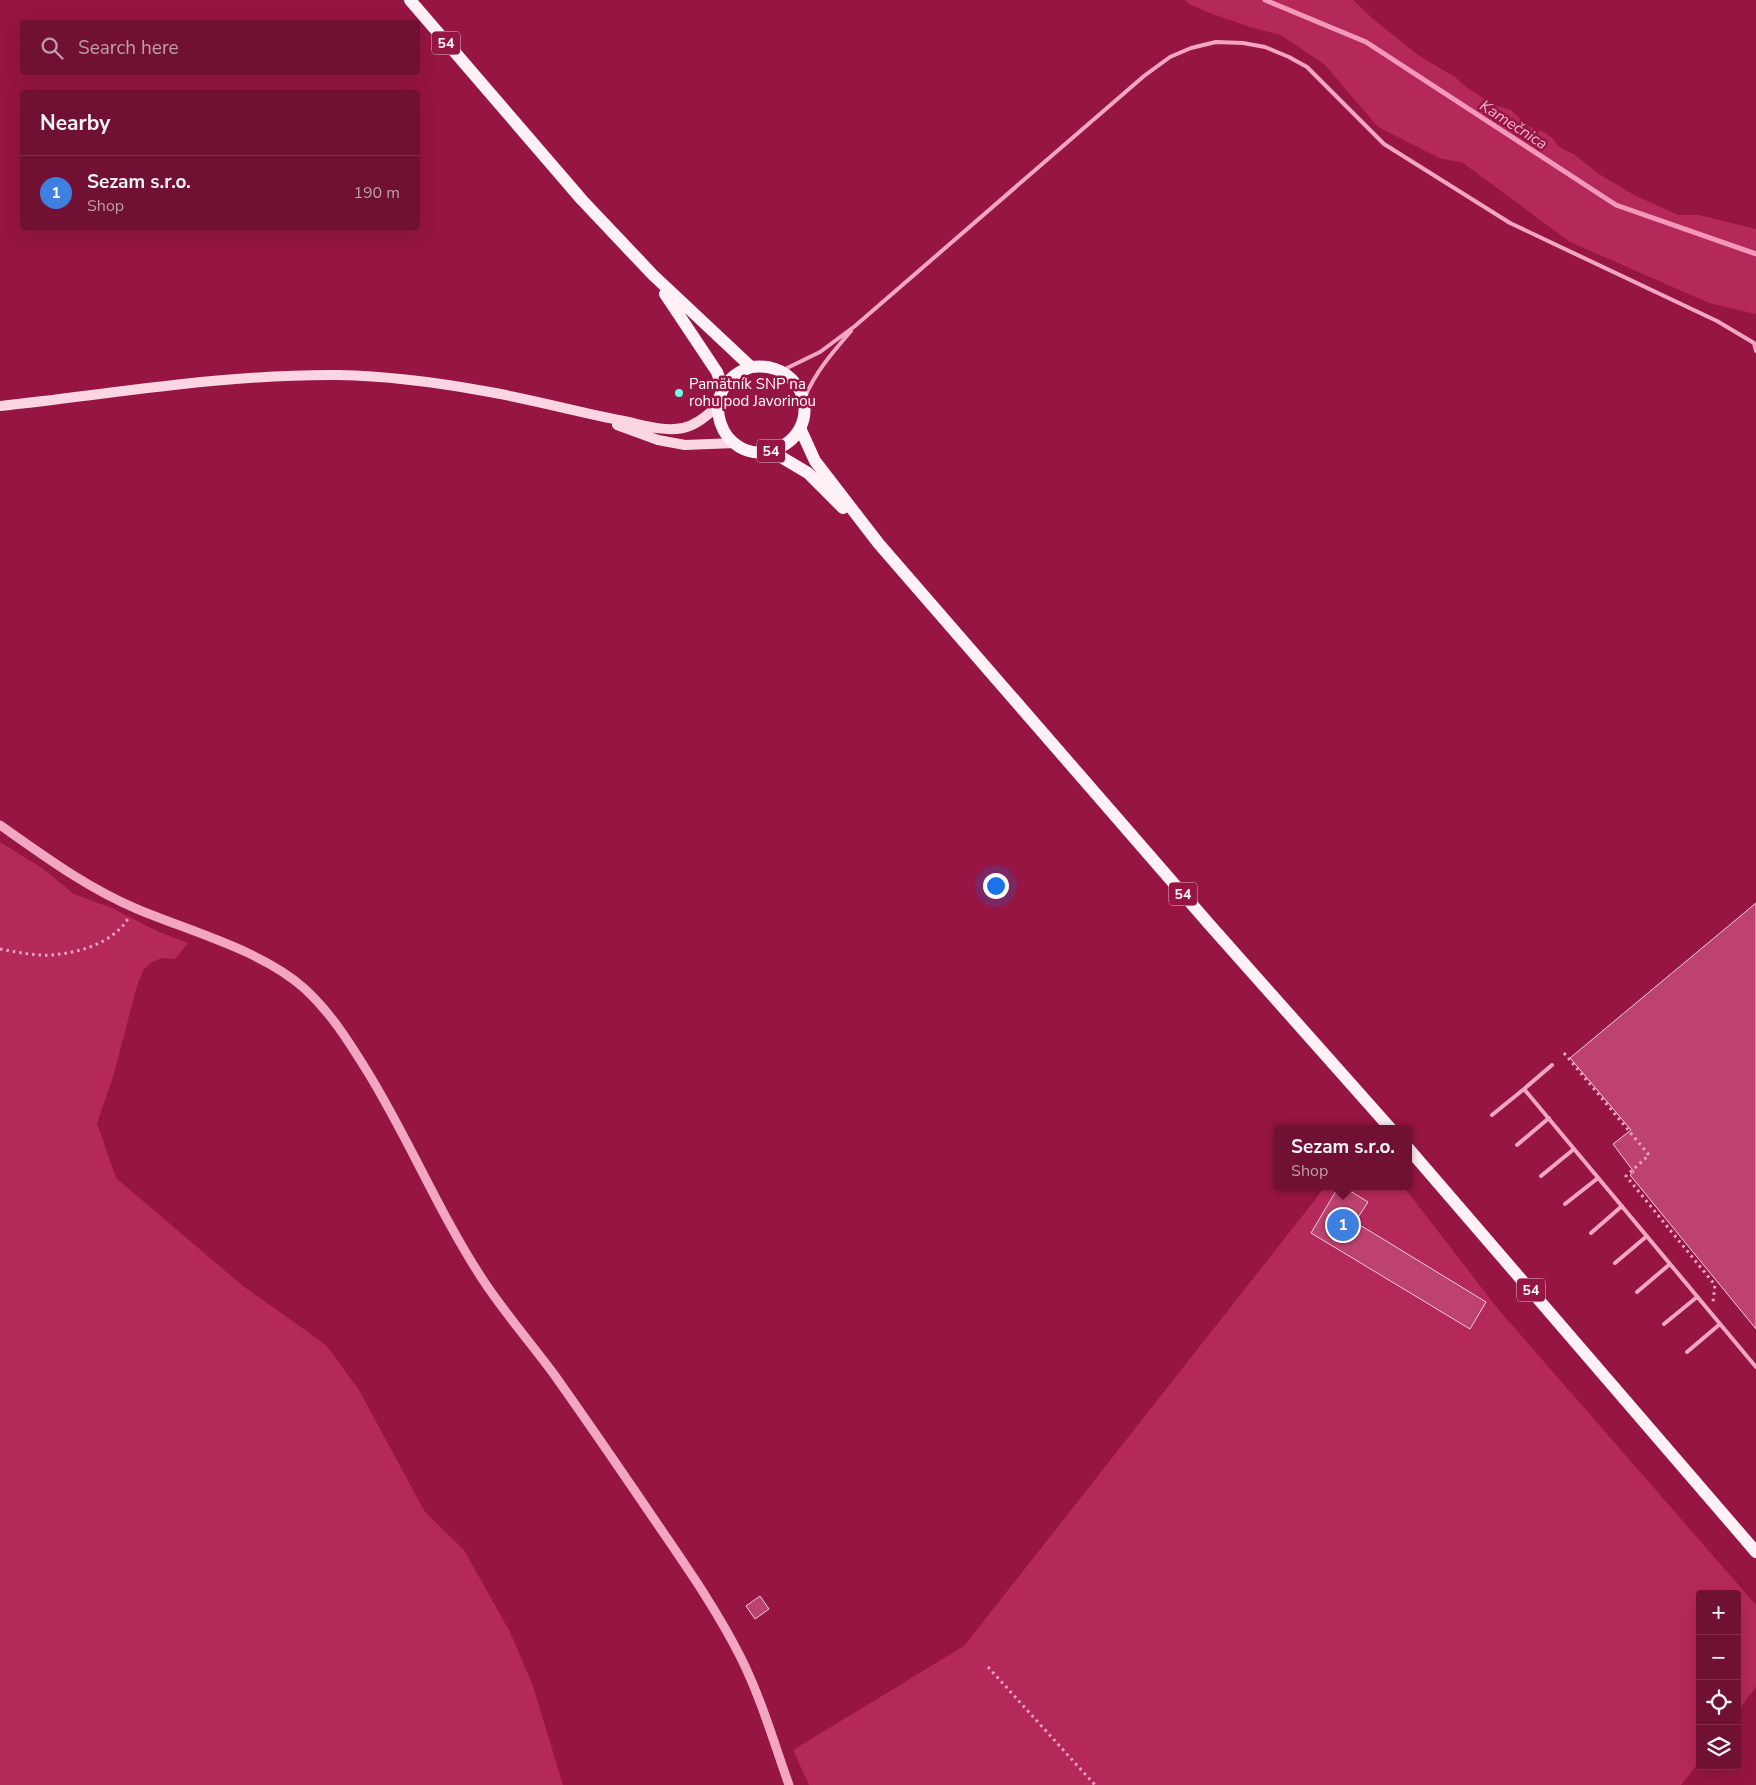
<!DOCTYPE html>
<meta charset="utf-8">
<style>
:root{--surface:#701032;--page:#781e3e;--text:#f1f3f6;--muted:#c09dac;--line:#82304d;--accent:#8bbbb9}
body{margin:0;font-family:"Nunito Sans",sans-serif;background:var(--page);color:var(--text)}
.controls{position:absolute;right:15px;bottom:15px;display:grid;overflow:hidden;border-radius:5px;box-shadow:0 5px 20px #0002}
.controls button{width:45px;height:45px;display:grid;place-items:center;padding:0;border:0;border-bottom:1px solid var(--line);background:var(--surface);color:var(--text);font:25px sans-serif}
.you{position:absolute;left:995px;top:885px;width:18px;height:18px;margin:-12px;border:4px solid #fff;border-radius:50%;background:#1a73e8;box-shadow:0 0 0 8px #1a73e833}
.badge{display:grid;place-items:center;width:32px;height:32px;border-radius:50%;background:var(--accent);color:#fff;font-size:16px;font-weight:700}
.pin{position:absolute;translate:-50% -50%;border:2px solid #fff;box-shadow:0 1px 5px #0006}
.popup{position:absolute;left:1274px;top:1125px;width:138px;height:65px;box-sizing:border-box;display:grid;place-content:center;border-radius:5px;background:var(--surface);filter:drop-shadow(0 1px 4px #0005);font-size:16px;white-space:nowrap;color:var(--muted)}
.popup b{font-size:19px;color:var(--text)}
.popup::after{content:'';position:absolute;left:50%;top:100%;margin-left:-10px;border:10px solid transparent;border-top-color:var(--surface)}
.list{margin:0;padding:0;list-style:none}
h2{display:flex;justify-content:space-between;align-items:center;height:65px;margin:0;padding:0 20px;font-size:21px}
h2 small{font-size:16px;font-weight:400;color:var(--muted)}
.list li{display:grid;grid-template-columns:32px 1fr auto;gap:15px;align-items:center;box-sizing:border-box;height:75px;padding:0 20px;border-top:1px solid var(--line)}
.list b{display:block;font-size:19px;white-space:nowrap}
.list p{margin:0;font-size:16px;white-space:nowrap;color:var(--muted)}
.list em{font-size:16px;font-style:normal;color:var(--muted)}
.icon{flex:none;width:28px;height:28px;fill:none;stroke:currentColor;stroke-width:2;stroke-linecap:round;stroke-linejoin:round}
.map{position:relative;flex:none;width:1756px;height:1785px;overflow:hidden}
.search{position:absolute;background:var(--surface);box-shadow:0 5px 20px #0002;left:20px;top:20px;width:400px;height:55px;display:flex;align-items:center;gap:12px;box-sizing:border-box;padding:0 18px;border-radius:5px;color:var(--muted);font-size:19px}
.panel{position:absolute;background:var(--surface);box-shadow:0 5px 20px #0002;left:20px;top:90px;width:400px;height:140px;border-radius:5px}
.map>svg:first-child{display:block}
.green{fill:#b5285a}
.lines{fill:none;stroke-linecap:round;stroke-linejoin:round}
.stream{stroke:#f498bb;stroke-width:5}
.building{fill:#be426f;stroke:#fccede}
.path{stroke:#f2a6c1;stroke-width:3;stroke-dasharray:2.5 4;stroke-linecap:butt}
.service{stroke:#f2a6c1;stroke-width:4}
.tertiary{stroke:#f2a6c1;stroke-width:9}
.secondary{stroke:#fcd5e2;stroke-width:10}
.primary{stroke:#fff1f5;stroke-width:12}
.poi-dot{fill:#67ffe1;stroke:#961542;stroke-width:2}
.labels{text-anchor:middle;stroke-width:5;stroke-linejoin:round;paint-order:stroke}
.shield{fill:#961542;stroke:#e0b9c6;stroke-width:1}
.shield-label{font-size:14px;font-weight:bold;fill:#fff}
.poi-label{font-size:15px;fill:#fff;stroke:#961542;text-anchor:start}
.water-label{font-size:16px;font-style:italic;fill:#f8b2cc;stroke:#961542}
</style>
<div class="map">
<svg width="1756" height="1785" viewBox="0 0 1756 1785">
<rect width="100%" height="100%" fill="#961542"/>
<!-- green -->
<path class="green" d="M1185,0H1353L1373,19L1418,55L1455,77L1466,87L1494,105L1511,110L1527,126L1546,133L1554,140L1558,146L1575,155L1599,174L1634,195L1678,215H1699L1756,229V314L1709,303L1570,242L1463,163L1439,158L1378,127L1325,65L1281,35L1253,28L1212,14L1189,4Z
M0,842L42,868L74,894L112,908L159,932L188,943L175,959L162,958L152,962L144,969L137,986L113,1077L97,1123L116,1178L243,1286L326,1345L359,1390L425,1512L464,1550L510,1632L533,1686L563,1785H0Z
M1325,1186H1403L1498,1309L1756,1605V1687L1737,1712V1594H1700V1761L1681,1785H809L793,1750L964,1646L1314,1201Z"/>
<g class="lines">
<!-- stream -->
<path class="stream" d="M1265,0L1366,42L1616,205L1756,254"/>
</g>
<!-- building -->
<path class="building" d="M1756,903V1329L1630,1175L1634,1172L1613,1144L1631,1130L1570,1058Z
M1339,1186H1342L1368,1202L1355,1222L1486,1302L1470,1329L1311,1233Z
M760,1596L769,1609L755,1619L746,1606Z"/>
<g class="lines">
<!-- path -->
<path class="path" d="M0,949C17,952 34,956 51,955C79,953 114,943 129,917
M1564,1053L1649,1155L1626,1176L1715,1285L1713,1302
M988,1667L1095,1785"/>
<!-- service -->
<path class="service" d="M783,370L820,352L855,326L1144,76L1170,57L1191,48L1216,42L1243,43L1265,47L1289,57L1307,67L1384,144L1510,223L1717,321L1754,343L1756,351
M805,397C816,371 833,352 851,331
M1524,1089L1552,1065
M1492,1115L1524,1089L1756,1367
M1517,1145L1549,1118
M1541,1176L1574,1149
M1565,1204L1598,1178
M1591,1233L1622,1206
M1615,1263L1647,1236
M1637,1292L1670,1264
M1664,1324L1697,1297
M1687,1352L1720,1324"/>
<!-- tertiary -->
<path class="tertiary" d="M0,825C44,856 87,888 137,909C189,931 264,951 305,989C331,1013 349,1042 367,1071C409,1139 439,1213 483,1280C504,1312 530,1342 553,1373C588,1422 622,1472 656,1522C686,1566 717,1610 741,1658C761,1698 774,1743 789,1785"/>
<!-- secondary -->
<path class="secondary" d="M0,406C112,394 225,374 338,375C387,376 435,382 484,391C531,399 577,412 624,421C643,425 664,432 683,428C697,425 707,415 718,406
M617,425L658,440L685,445L735,443"/>
<!-- primary -->
<path class="primary" d="M410,0L582,200L653,275L751,367C809,360 825,433 773,450C722,467 691,388 751,367
M665,294L717,372L723,389
M800,428L815,461L879,544L1209,924L1391,1129
M771,451L808,473L843,508
M1408,1148L1756,1552"/>
</g>
<!-- markers -->
<circle class="poi-dot" cx="679" cy="393" r="5"/>
<g class="labels">
<!-- shield labels -->
<g class="shield">
<rect x="432" y="31.5" width="28" height="23" rx="4"/>
<rect x="757" y="439.5" width="28" height="23" rx="4"/>
<rect x="1169" y="882.5" width="28" height="23" rx="4"/>
<rect x="1517" y="1278.5" width="28" height="23" rx="4"/>
</g>
<g class="shield-label">
<text x="446" y="48">54</text>
<text x="771" y="456">54</text>
<text x="1183" y="899">54</text>
<text x="1531" y="1295">54</text>
</g>
<!-- poi labels -->
<g class="poi-label">
<text x="689" y="389">Pamätník SNP na<tspan x="689" dy="17">rohu pod Javorinou</tspan></text>
</g>
<!-- water labels -->
<g class="water-label">
<text transform="translate(1514 124) rotate(33)" y="6">Kamečnica</text>
</g>
</g>
</svg>
<div class="controls">
<button>+</button>
<button>−</button>
<button><svg class="icon" aria-label="locate" viewBox="0 0 24 24"><circle cx="12" cy="12" r="6"/><path d="M12 2v4M12 18v4M2 12h4M18 12h4"/></svg></button>
<button><svg class="icon" aria-label="layers" viewBox="0 0 24 24"><path d="M12 4l9 5-9 5-9-5zM3 14l9 5 9-5"/></svg></button>
</div>
<div class="you"></div>
<div class="pin badge" style="left:1343px;top:1225px;background:#3f7fe0">1</div>
<div class="popup"><b>Sezam s.r.o.</b>Shop</div>
<div class="search"><svg class="icon" aria-label="search" viewBox="0 0 24 24"><circle cx="10" cy="10" r="6"/><path d="M15 15l6 6"/></svg>Search here</div>
<section class="panel">
<h2>Nearby<small></small></h2>
<ul class="list">
<li><span class="badge" style="background:#3f7fe0">1</span><div><b>Sezam s.r.o.</b><p>Shop</p></div><em>190 m</em></li>
</ul>
</section>
</div>
